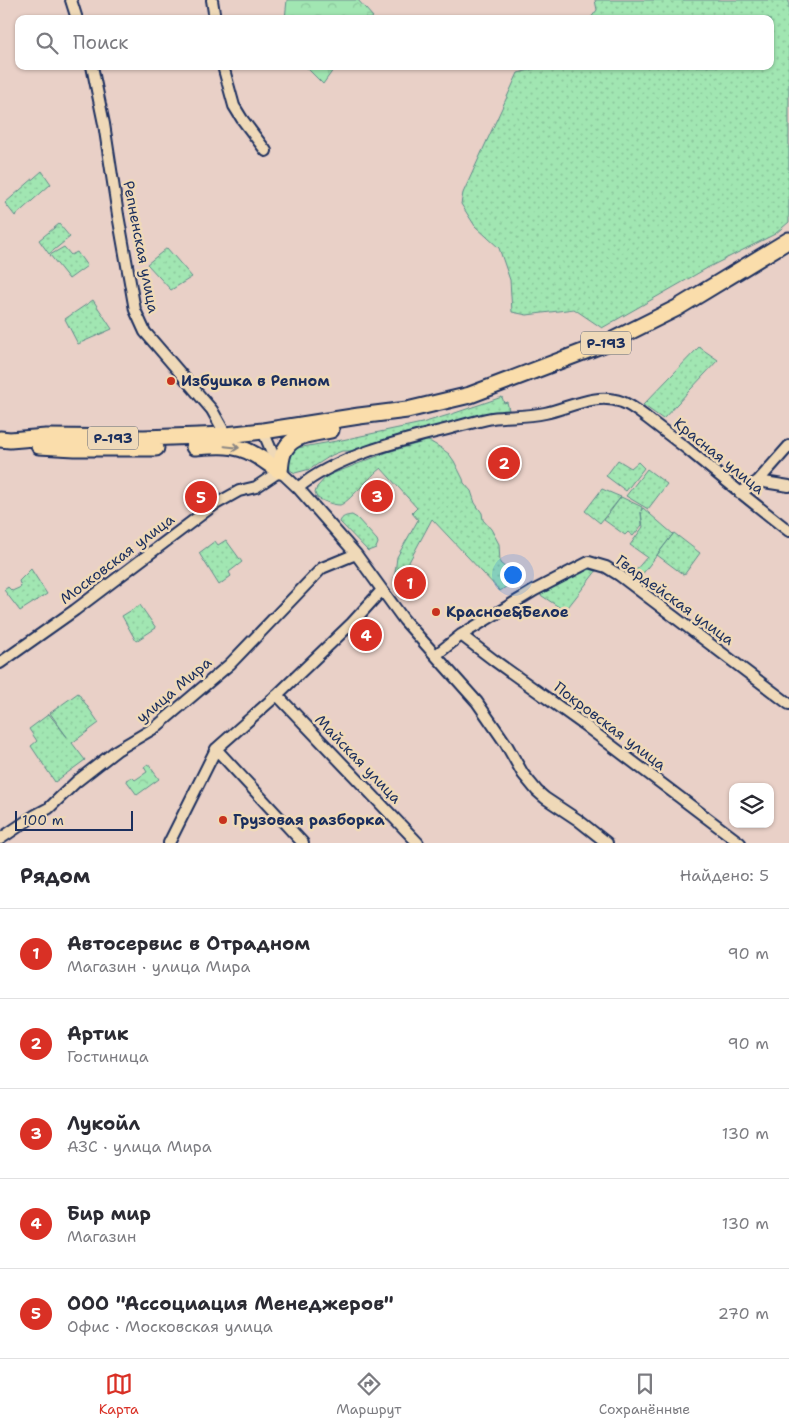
<!DOCTYPE html>
<html lang="ru">
<meta charset="utf-8">
<style>
:root{--surface:#fff;--page:#f7f7f7;--text:#2b2b33;--muted:#7c7c81;--line:#e1e1e2;--accent:#d93025}
body{margin:0;font-family:"Shantell Sans",sans-serif;background:var(--page);color:var(--text)}
.controls{position:absolute;right:15px;bottom:15px;display:grid;overflow:hidden;border-radius:10px;box-shadow:0 1px 4px #0004}
.controls button{width:45px;height:45px;display:grid;place-items:center;padding:0;border:0;border-bottom:1px solid var(--line);background:var(--surface);color:var(--text);font:25px sans-serif}
.scale{position:absolute;left:15px;bottom:12px;width:118px;box-sizing:border-box;padding-left:5px;border:2px solid #1b2f5e;border-top:0;font-size:14px;line-height:18px;white-space:nowrap;color:#1b2f5e;-webkit-text-stroke:4px #efd9b8;paint-order:stroke}
.you{position:absolute;left:512px;top:574px;width:18px;height:18px;margin:-12px;border:4px solid #fff;border-radius:50%;background:#1a73e8;box-shadow:0 0 0 8px #1a73e833}
.badge{display:grid;place-items:center;width:32px;height:32px;border-radius:50%;background:var(--accent);color:#fff;font-size:16px;font-weight:700}
.pin{position:absolute;translate:-50% -50%;border:2px solid #fff;box-shadow:0 1px 5px #0006}
.list{margin:0;padding:0;list-style:none}
h2{display:flex;justify-content:space-between;align-items:center;height:65px;margin:0;padding:0 20px;font-size:21px}
h2 small{font-size:16px;font-weight:400;color:var(--muted)}
.list li{display:grid;grid-template-columns:32px 1fr auto;gap:15px;align-items:center;box-sizing:border-box;height:90px;padding:0 20px;border-top:1px solid var(--line)}
.list b{display:block;font-size:19px;white-space:nowrap}
.list p{margin:0;font-size:16px;white-space:nowrap;color:var(--muted)}
.list em{font-size:16px;font-style:normal;color:var(--muted)}
.icon{flex:none;width:28px;height:28px;fill:none;stroke:currentColor;stroke-width:2;stroke-linecap:round;stroke-linejoin:round}
.map{position:relative;flex:none;width:789px;height:843px;overflow:hidden}
.search{position:absolute;background:var(--surface);box-shadow:0 1px 4px #0004;left:15px;right:15px;top:15px;height:55px;display:flex;align-items:center;gap:12px;box-sizing:border-box;padding:0 18px;border-radius:10px;color:var(--muted);font-size:19px}
.sheet{height:515px;background:var(--surface)}
nav{display:flex;justify-content:space-around;align-items:center;box-sizing:border-box;height:70px;border-top:1px solid var(--line);background:var(--surface);font-size:14px;color:var(--muted)}
nav a{display:grid;justify-items:center;gap:2px}
nav .on{color:var(--accent)}
.map>svg:first-child{display:block}
.grass{fill:url(#grass-dots);stroke:#5e8a88}
.forest{fill:url(#forest-crowns);stroke:#5e8a88}
.lines{fill:none;stroke-linecap:round;stroke-linejoin:round}
.minor-casing{stroke:#1b2f5e;stroke-width:14}
.highway-casing{stroke:#1b2f5e;stroke-width:19}
.minor{stroke:#efd9b8;stroke-width:10}
.highway{stroke:#faddab;stroke-width:15}
.oneway{stroke:#8a8684}
.poi-dot{fill:#c8321e;stroke:#efd9b8;stroke-width:2}
.labels{text-anchor:middle;stroke-width:5;stroke-linejoin:round;paint-order:stroke}
.shield{fill:#efd9b8;stroke:#5b6279;stroke-width:1}
.shield-label{font-size:14px;font-weight:bold;fill:#1b2f5e}
.street-label{font-size:15px;fill:#1b2f5e;stroke:#efd9b8}
.poi-label{font-size:15px;font-weight:bold;fill:#1b2f5e;stroke:#efd9b8;text-anchor:start}
</style>
<div class="map">
<svg width="789" height="843" viewBox="0 0 789 843">
<defs>
<pattern id="grass-dots" width="8" height="8" patternUnits="userSpaceOnUse" patternTransform="scale(1.25)"><rect width="8" height="8" fill="#a1e6b2"/><path d="M2 2h.1M6 6h.1" fill="none" stroke="#8ac69c" stroke-width="1.8" stroke-linecap="round"/></pattern>
<pattern id="forest-crowns" width="20" height="18" patternUnits="userSpaceOnUse" patternTransform="scale(1.25)"><rect width="20" height="18" fill="#a1e6b2"/><path d="M2 6a3 3 0 1 1 6 0M12 15a3 3 0 1 1 6 0" fill="none" stroke="#8ac69c"/></pattern>
</defs>
<rect width="100%" height="100%" fill="#e9d0c7"/>
<filter id="ink" filterUnits="userSpaceOnUse"><feTurbulence type="fractalNoise" baseFrequency=".02" numOctaves="2"/><feDisplacementMap in="SourceGraphic" scale="10" xChannelSelector="R" yChannelSelector="G"/><feConvolveMatrix kernelMatrix="1 2 1 2 8 2 1 2 1" color-interpolation-filters="sRGB"/></filter>
<g filter="url(#ink)">
<!-- grass -->
<path class="grass" d="M595,0H789V222L775,234L709,267L602,328L574,309L527,315L512,312L510,280L499,248L475,226L461,204L463,193L518,73L545,66H770V19H590L597,10Z
M42,171L51,184L15,216L5,203Z
M59,224L70,237L49,254L39,240Z
M64,247L71,255L77,252L87,266L69,279L50,255Z
M167,248L192,277L171,290L147,264Z
M93,300L112,329L78,344L65,319Z
M699,347L718,360L663,419L643,405Z
M502,397L504,403L507,402L509,410L402,434L353,451H342L332,455L310,469L295,473L290,470L289,462L292,453L297,448L342,440L422,423L452,414Z
M427,441L431,442L441,448L449,454L454,461L463,479L464,483L471,491L475,503L482,513L483,520L491,529L499,544L500,563L507,569L511,570L516,580L500,591L432,519L401,577L397,582L394,581L397,557L418,520L412,513L417,508L381,468C372,474 347,504 340,505C332,505 324,501 317,498L315,493L317,487L327,476L388,452Z
M618,460L631,468L638,462L644,468L626,491L606,476Z
M647,469L667,484L648,509L626,496Z
M602,489L621,497L600,523L585,511Z
M621,497L642,507L641,511L643,508L673,534L641,576L635,571L647,557L630,545L643,527L641,512L642,525L633,536L628,532L625,535L604,520Z
M352,515L357,518L377,540L378,543L376,548L368,551L340,522C342,516 346,516 352,515Z
M674,533L700,553L684,575L657,555Z
M226,540L242,562L229,572L231,576L219,585L199,553L215,541L218,545Z
M593,565L597,570L565,611L539,594Z
M31,569L47,594L20,611L4,590L8,587L12,591L21,587L19,581Z
M140,605L156,628L136,641L122,616Z
M78,693L99,723L72,743L85,760L55,782L31,746L37,741L29,729L49,714L67,737L50,713Z"/>
<!-- forest -->
<path class="forest" d="M287,0H358L373,17L371,19H285Z
M305,66H336L323,84Z
M148,764L159,779L137,795L126,780L132,777L135,780L147,772L144,767Z"/>
<g class="lines">
<defs>
<path id="minor" d="M71,0L77,19
M212,0L215,19
M92,66L104,124L118,215L135,310L145,332L212,410L226,435
M223,66L234,106L242,119L266,151
M263,431L280,471L298,488L356,554L404,620L477,702L506,744L523,774L537,791L545,798L578,820L607,843
M758,481L789,446
M298,488C335,457 398,441 444,430C460,426 476,421 492,418C509,416 527,417 545,413C569,408 596,392 622,402C631,405 639,412 647,418C660,428 673,438 686,448C720,476 754,504 789,531
M740,493L758,481L789,486
M461,635L495,661L583,724L740,843
M436,655L461,635L535,590L589,562L606,567L619,575L789,704
M0,663L75,610L214,505L239,491L256,487L280,471
M277,695L418,843
M0,839L34,816L49,808L76,782L117,750L156,727L230,664L322,568L356,554
M169,843L216,749
M303,843L216,749L277,695L352,623L382,590"/>
<path id="highway" d="M0,439L10,440L46,437L144,438L226,435L263,431L359,416L407,410L470,395L609,342L677,308L789,240
M39,446L75,448H156
M194,447C209,446 227,444 242,449C256,453 268,464 280,471C281,464 281,454 286,448C294,434 317,433 331,430"/>
</defs>
<!-- minor casing -->
<use href="#minor" class="minor-casing"/>
<!-- highway casing -->
<use href="#highway" class="highway-casing"/>
<!-- minor -->
<use href="#minor" class="minor"/>
<!-- highway -->
<use href="#highway" class="highway"/>
</g>
<!-- one-way arrows -->
<defs><path id="oneway-shaft" d="M-6 0H5M1.5-3L5.5 0L1.5 3" fill="none" stroke-width="1.6" stroke-linecap="round" stroke-linejoin="round" transform="scale(1.25)"/></defs>
<use class="oneway" href="#oneway-shaft" transform="translate(232 447) rotate(6)"/>
</g>
<!-- markers -->
<g class="poi-dot">
<circle cx="171" cy="381" r="5"/>
<circle cx="436" cy="612" r="5"/>
<circle cx="223" cy="820" r="5"/>
</g>
<g class="labels">
<!-- shield labels -->
<g class="shield">
<rect x="581" y="331.5" width="50" height="23" rx="4"/>
<rect x="88" y="426.5" width="50" height="23" rx="4"/>
</g>
<g class="shield-label">
<text x="606" y="348">Р-193</text>
<text x="113" y="443">Р-193</text>
</g>
<!-- street labels -->
<g class="street-label">
<text transform="translate(141 247) rotate(79)" y="5">Репненская улица</text>
<text transform="translate(719 456) rotate(39)" y="5">Красная улица</text>
<text transform="translate(117 559) rotate(-37)" y="5">Московская улица</text>
<text transform="translate(675 600) rotate(36)" y="5">Гвардейская улица</text>
<text transform="translate(174 690) rotate(-40)" y="5">улица Мира</text>
<text transform="translate(610 726) rotate(37)" y="5">Покровская улица</text>
<text transform="translate(358 759) rotate(46)" y="5">Майская улица</text>
</g>
<!-- poi labels -->
<g class="poi-label">
<text x="181" y="386">Избушка в Репном</text>
<text x="446" y="617">Красное&amp;Белое</text>
<text x="233" y="825">Грузовая разборка</text>
</g>
</g>
</svg>
<div class="controls">
<button><svg class="icon" aria-label="layers" viewBox="0 0 24 24"><path d="M12 4l9 5-9 5-9-5zM3 14l9 5 9-5"/></svg></button>
</div>
<div class="scale">100 m</div>
<div class="you"></div>
<div class="pin badge" style="left:410px;top:583px">1</div>
<div class="pin badge" style="left:504px;top:463px">2</div>
<div class="pin badge" style="left:377px;top:496px">3</div>
<div class="pin badge" style="left:366px;top:635px">4</div>
<div class="pin badge" style="left:201px;top:497px">5</div>
<div class="search"><svg class="icon" aria-label="search" viewBox="0 0 24 24"><circle cx="10" cy="10" r="6"/><path d="M15 15l6 6"/></svg>Поиск</div>
</div>
<section class="sheet">
<h2>Рядом<small>Найдено: 5</small></h2>
<ul class="list">
<li><span class="badge">1</span><div><b>Автосервис в Отрадном</b><p>Магазин · улица Мира</p></div><em>90 m</em></li>
<li><span class="badge">2</span><div><b>Артик</b><p>Гостиница</p></div><em>90 m</em></li>
<li><span class="badge">3</span><div><b>Лукойл</b><p>АЗС · улица Мира</p></div><em>130 m</em></li>
<li><span class="badge">4</span><div><b>Бир мир</b><p>Магазин</p></div><em>130 m</em></li>
<li><span class="badge">5</span><div><b>ООО &quot;Ассоциация Менеджеров&quot;</b><p>Офис · Московская улица</p></div><em>270 m</em></li>
</ul>
</section>
<nav>
<a class="on"><svg class="icon" aria-label="map" viewBox="0 0 24 24"><path d="M3 6l6-2 6 2 6-2v14l-6 2-6-2-6 2zM9 4v14M15 6v14"/></svg>Карта</a>
<a><svg class="icon" aria-label="directions" viewBox="0 0 24 24"><path d="M12 3l9 9-9 9-9-9zM9 14v-3h6M13 9l2 2-2 2"/></svg>Маршрут</a>
<a><svg class="icon" aria-label="saved" viewBox="0 0 24 24"><path d="M7 4h10v16l-5-4-5 4z"/></svg>Сохранённые</a>
</nav>
